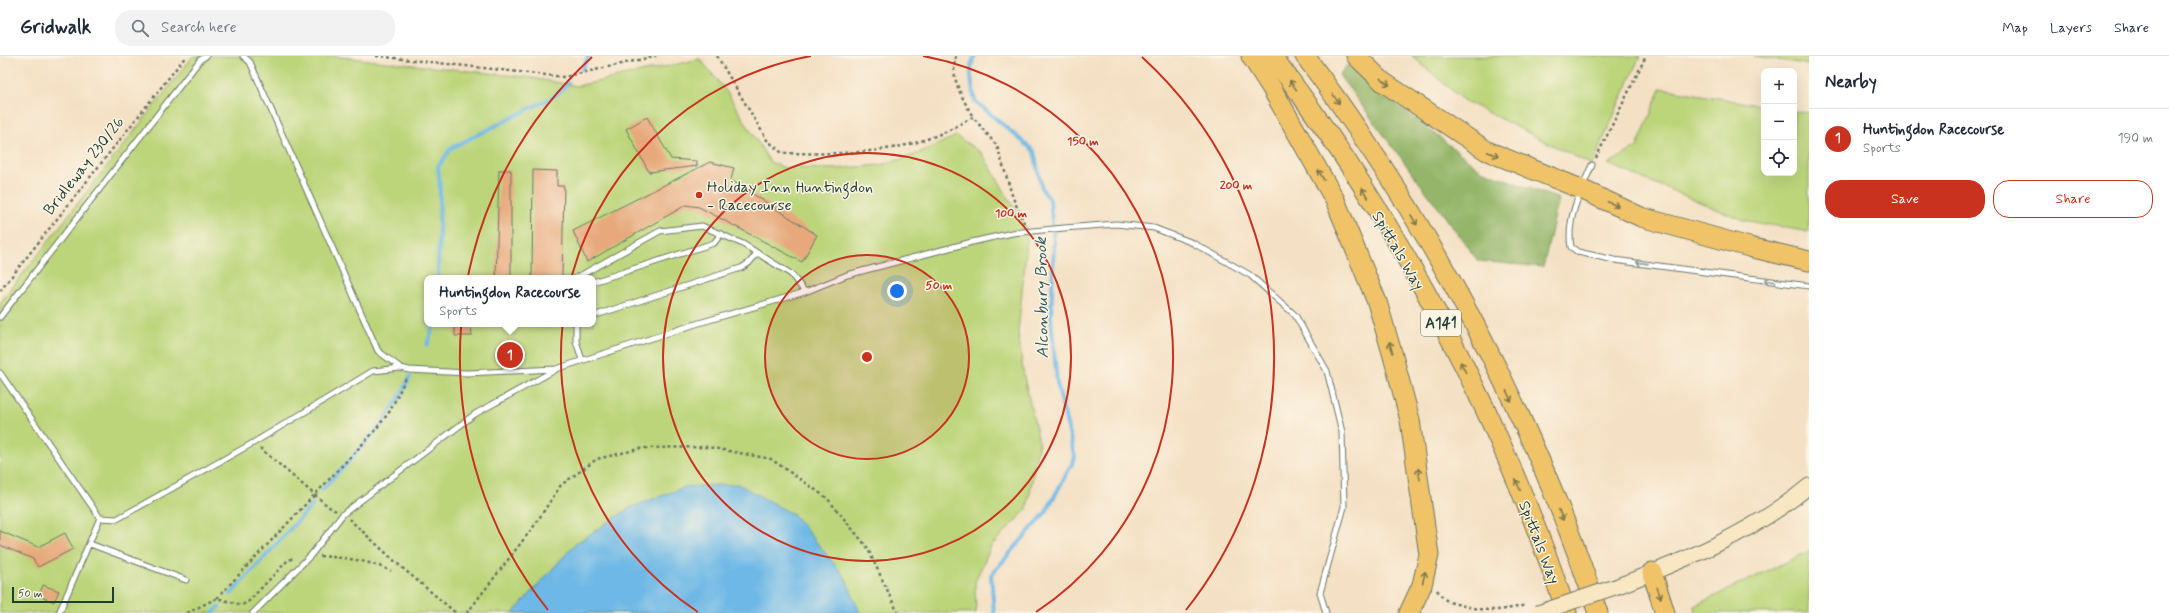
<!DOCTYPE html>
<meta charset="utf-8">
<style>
:root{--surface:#fff;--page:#f2f2f3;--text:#1f2937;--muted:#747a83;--line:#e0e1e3;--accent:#c8321e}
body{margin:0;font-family:Mynerve,sans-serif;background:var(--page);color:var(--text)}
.controls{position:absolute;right:12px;top:12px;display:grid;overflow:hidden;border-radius:8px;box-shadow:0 4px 16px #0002}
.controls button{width:36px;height:36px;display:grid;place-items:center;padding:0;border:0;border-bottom:1px solid var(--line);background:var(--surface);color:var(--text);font:20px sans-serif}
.scale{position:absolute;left:12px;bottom:10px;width:102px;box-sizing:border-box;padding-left:4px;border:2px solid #1f3d34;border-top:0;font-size:11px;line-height:14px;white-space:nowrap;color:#1f3d34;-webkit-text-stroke:3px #fcf5e5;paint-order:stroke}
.you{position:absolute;left:897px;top:235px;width:14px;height:14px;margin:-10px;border:3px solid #fff;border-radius:50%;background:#1a73e8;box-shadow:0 0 0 6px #1a73e833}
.badge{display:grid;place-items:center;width:26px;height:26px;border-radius:50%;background:var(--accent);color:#fff;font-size:13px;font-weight:700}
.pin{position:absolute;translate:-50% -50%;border:2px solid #fff;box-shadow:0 1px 4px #0006}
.popup{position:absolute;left:424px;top:219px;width:172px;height:52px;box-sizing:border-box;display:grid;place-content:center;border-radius:8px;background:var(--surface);filter:drop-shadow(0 1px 3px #0005);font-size:13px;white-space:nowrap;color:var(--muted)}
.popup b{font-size:15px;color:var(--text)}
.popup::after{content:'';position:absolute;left:50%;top:100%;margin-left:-8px;border:8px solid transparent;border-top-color:var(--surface)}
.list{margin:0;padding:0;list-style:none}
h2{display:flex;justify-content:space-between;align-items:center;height:52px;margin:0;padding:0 16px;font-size:17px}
h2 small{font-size:13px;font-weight:400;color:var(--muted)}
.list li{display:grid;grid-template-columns:26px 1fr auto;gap:12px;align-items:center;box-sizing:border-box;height:60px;padding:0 16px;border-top:1px solid var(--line)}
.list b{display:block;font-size:15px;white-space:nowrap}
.list p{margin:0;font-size:13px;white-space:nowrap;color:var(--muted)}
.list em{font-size:13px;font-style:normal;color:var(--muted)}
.actions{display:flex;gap:8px;padding:12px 16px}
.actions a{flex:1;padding:9px 0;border:1px solid var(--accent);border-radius:16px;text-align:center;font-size:14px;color:var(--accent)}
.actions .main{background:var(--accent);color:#fff}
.icon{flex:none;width:22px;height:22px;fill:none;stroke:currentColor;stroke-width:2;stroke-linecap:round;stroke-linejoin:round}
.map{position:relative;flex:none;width:1809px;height:557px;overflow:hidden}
header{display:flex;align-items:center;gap:24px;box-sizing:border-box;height:56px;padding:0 20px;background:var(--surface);border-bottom:1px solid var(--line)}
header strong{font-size:19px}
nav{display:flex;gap:22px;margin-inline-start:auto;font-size:14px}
.search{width:280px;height:36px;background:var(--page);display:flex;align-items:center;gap:10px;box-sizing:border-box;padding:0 14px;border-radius:16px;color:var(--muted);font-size:15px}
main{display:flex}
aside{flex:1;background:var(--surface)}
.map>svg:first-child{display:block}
.green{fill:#bcd57a;stroke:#6e8957;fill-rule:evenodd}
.forest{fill:#95b66a;stroke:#5a7a4f}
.water{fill:#6db8e6;stroke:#467a8d}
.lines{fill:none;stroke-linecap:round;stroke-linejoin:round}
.stream{stroke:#6db8e6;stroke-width:4}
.building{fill:#e7a97b}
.lane-casing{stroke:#6a7666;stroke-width:7}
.secondary-casing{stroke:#6a7666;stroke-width:17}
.highway-casing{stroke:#6a7666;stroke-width:21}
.path{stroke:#6a7666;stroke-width:2.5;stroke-dasharray:3 3;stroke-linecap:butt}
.lane{stroke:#fff;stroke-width:5}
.secondary{stroke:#f9e7c3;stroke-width:15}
.highway{stroke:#f1c369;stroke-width:19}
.secondary-bridge-casing{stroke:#6a7666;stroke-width:17;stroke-linecap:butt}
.secondary-bridge{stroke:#f9e7c3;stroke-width:15}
.oneway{stroke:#7d794c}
.oneway2{stroke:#8f9e9a}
.ring{fill:none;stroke:#c8321e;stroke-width:2}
.poi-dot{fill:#c8321e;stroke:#fcf5e5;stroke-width:1.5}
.labels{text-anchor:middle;stroke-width:3;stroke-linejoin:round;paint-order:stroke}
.shield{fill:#fcf5e5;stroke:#617469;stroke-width:1}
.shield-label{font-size:15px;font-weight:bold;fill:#1f3d34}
.street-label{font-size:16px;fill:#1f3d34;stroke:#fcf5e5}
.poi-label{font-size:16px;fill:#1f3d34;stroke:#fcf5e5;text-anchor:start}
.water-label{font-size:17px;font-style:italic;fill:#325c60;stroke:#fcf5e5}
.centre{fill:#c8321e;stroke:#fcf5e5;stroke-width:2}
.ring-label{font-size:12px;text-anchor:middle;font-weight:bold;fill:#c8321e;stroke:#fcf5e5;stroke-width:3;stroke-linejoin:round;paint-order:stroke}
</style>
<header>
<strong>Gridwalk</strong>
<div class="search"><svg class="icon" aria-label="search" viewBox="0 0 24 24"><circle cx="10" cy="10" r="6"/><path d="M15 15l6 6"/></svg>Search here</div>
<nav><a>Map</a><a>Layers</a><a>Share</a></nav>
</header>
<main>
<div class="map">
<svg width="1809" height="557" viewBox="0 0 1809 557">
<rect width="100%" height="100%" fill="#fcf5e5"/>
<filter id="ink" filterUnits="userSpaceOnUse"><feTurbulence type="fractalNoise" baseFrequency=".025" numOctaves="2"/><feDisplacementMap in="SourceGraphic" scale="8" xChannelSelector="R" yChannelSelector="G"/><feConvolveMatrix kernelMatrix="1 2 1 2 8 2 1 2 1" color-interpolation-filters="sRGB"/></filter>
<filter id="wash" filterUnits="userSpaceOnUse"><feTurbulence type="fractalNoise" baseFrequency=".012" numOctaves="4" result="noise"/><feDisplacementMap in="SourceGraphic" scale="16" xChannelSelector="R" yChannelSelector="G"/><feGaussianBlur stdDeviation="0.9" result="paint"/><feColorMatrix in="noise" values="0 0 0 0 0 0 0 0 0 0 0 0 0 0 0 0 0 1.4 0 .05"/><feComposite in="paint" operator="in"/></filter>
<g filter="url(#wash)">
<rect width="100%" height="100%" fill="#f4e0c4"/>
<!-- green -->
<path class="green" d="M193,0H331L526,21L577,30L700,3L726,35L770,106L785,112L835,113L880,109L912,100L956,80L982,97L1028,175L1018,276L1024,321L1039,386L1027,453L991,490L975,526L976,557H0V247ZM427,222H593V268H427Z
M1412,0H1640L1592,109L1463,44Z
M1754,0H1809V9Z
M1661,32L1764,50V117H1794V55L1809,57V176L1743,164L1608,108L1637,91Z
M1809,495V557H1695L1694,550Z"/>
<!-- forest -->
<path class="forest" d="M1347,9L1481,114L1559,143L1543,211L1478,205L1339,19Z"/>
<!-- water -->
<path class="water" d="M738,428L794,459L845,521L860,557H513L575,488L629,452L685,431Z"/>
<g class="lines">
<!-- stream -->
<path class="stream" d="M975,0C967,12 973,32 975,45L1034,95L1042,133L1050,144L1054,187L1051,261L1057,327L1075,402L1046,456L991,519L994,557
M582,13L589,0
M438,222L440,131L438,111L451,92L555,40L568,27
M427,289L434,268
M322,434C355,398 390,365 410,321
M231,538L313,448
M213,557L219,551"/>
</g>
<g id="blocks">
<!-- building -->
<path class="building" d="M647,61L671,103L697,105V110L649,116L626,73Z
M710,106L734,112L731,124L817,179L802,206L699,151L686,149L587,206L573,175Z
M499,114H511V222H496Z
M533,114L557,115V130H564L562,222H532Z
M455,268H471L472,280H455Z
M0,475L38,491L65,477L73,493L38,511L33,503L0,489Z
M43,529L59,535L54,546L39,540Z"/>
</g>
</g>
<g filter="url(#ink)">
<use href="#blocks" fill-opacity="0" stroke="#6a7666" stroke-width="1"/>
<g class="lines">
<defs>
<path id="lane" d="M243,0L250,6L378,295L401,312L409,314L467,317L556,313L699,267L805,236L847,219L972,186L1012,177L1064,172L1116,168L1154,172L1193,187L1250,219L1295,259L1327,315L1342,376L1344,451L1320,537L1326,557
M1592,109C1581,134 1566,163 1571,191L1578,196L1614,204L1809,230
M576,222L660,175L702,170L743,188L791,218L805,236
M593,226L714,187L721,178
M593,260L741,212L749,207L757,197
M0,261L200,4L206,0
M576,268V285L582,304
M0,317L100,462L117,463L253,387L373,315L401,312
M90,488L186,524
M59,557L100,462
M253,557L311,499L343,458L475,358L555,314"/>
<path id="secondary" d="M1618,530C1685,504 1753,477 1809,430"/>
<path id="highway" d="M1251,0L1271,31L1335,144L1377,246L1393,300L1410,364L1429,499L1422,529L1409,557
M1272,0C1399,166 1500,359 1567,557
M1305,0C1429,165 1533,360 1598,557
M1356,0L1383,26L1487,95L1581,133L1641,161L1749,191L1809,205
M1652,516L1665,557"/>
</defs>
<!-- lane casing -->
<use href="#lane" class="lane-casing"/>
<!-- secondary casing -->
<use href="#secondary" class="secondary-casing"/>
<!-- highway casing -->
<use href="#highway" class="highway-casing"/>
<!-- path -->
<path class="path" d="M376,0L564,21L656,0
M717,0L767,84L782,97C834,98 891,99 940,78C951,74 962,67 973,61L997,90L1013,142L1024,167
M956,0C949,21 963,43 973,61
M1596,102L1646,0
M0,235L186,0
M260,392L329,451L336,455
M349,463L400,510L456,557
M320,500C346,502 368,504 391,515
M1437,534L1443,542L1449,546C1482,555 1493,557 1526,549
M217,542L373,377L390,355L406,322
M187,557L217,542L241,549L247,547L288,504L294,502
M467,557L534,470L561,429L597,403L643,392L708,391L771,403L827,442L867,491L898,557"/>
<!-- lane -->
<use href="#lane" class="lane"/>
<!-- secondary -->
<use href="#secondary" class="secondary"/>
<!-- highway -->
<use href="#highway" class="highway"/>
<defs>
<path id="secondary-bridge" d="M1538,557L1618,530"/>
</defs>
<!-- secondary-bridge casing -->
<use href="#secondary-bridge" class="secondary-bridge-casing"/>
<!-- secondary-bridge -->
<use href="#secondary-bridge" class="secondary-bridge"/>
</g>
<!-- one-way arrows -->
<defs><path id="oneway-shaft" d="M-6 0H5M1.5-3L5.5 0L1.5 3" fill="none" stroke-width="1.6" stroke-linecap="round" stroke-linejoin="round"/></defs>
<g class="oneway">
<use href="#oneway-shaft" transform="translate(1385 26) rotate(37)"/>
<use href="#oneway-shaft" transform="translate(1293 29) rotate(-126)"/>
<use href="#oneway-shaft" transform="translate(1336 43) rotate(55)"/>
<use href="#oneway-shaft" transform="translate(1493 98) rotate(22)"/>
<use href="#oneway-shaft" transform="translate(1321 119) rotate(-120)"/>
<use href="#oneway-shaft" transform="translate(1365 137) rotate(-122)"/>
<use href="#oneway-shaft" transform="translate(1613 148) rotate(23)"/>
<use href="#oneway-shaft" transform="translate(1414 164) rotate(59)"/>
<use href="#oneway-shaft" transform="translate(1391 291) rotate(-107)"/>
<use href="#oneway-shaft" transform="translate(1463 311) rotate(-117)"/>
<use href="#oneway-shaft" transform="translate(1509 340) rotate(64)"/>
<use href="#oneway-shaft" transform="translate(1419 418) rotate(-99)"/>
<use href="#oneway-shaft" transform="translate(1518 429) rotate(-113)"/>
<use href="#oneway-shaft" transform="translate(1561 459) rotate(68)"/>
<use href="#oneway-shaft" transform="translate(1424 521) rotate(-77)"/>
<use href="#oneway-shaft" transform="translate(1659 537) rotate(72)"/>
</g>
<g class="oneway2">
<use href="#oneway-shaft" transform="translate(1642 207) rotate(-172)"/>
<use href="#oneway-shaft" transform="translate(1770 225) rotate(-172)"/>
</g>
</g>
<!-- distance rings -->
<circle cx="867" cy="301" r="102" fill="#c8321e" fill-opacity=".12"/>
<g class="ring">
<circle cx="867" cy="301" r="102"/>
<circle cx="867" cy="301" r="204"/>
<path d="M698 556A306 306 0 0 1 811 0M923 0A306 306 0 0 1 1036 556"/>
<path d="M548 554A407 407 0 0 1 592 1M1142 1A407 407 0 0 1 1186 554"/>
</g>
<!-- markers -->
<circle class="poi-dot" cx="699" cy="139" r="4"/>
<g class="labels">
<!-- shield labels -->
<rect class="shield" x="1421" y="254" width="40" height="26" rx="3"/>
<g class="shield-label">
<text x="1441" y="272">A141</text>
</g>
<!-- street labels -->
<g class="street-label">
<text transform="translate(83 109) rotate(-52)" y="6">Bridleway 230/26</text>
<text transform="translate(1399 194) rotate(60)" y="6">Spittals Way</text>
<text transform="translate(1540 486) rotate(69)" y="6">Spittals Way</text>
</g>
<!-- poi labels -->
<g class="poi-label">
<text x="707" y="136">Holiday Inn Huntingdon<tspan x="707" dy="18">- Racecourse</tspan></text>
</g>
<!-- water labels -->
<g class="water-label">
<text transform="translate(1041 242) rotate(-91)" y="6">Alconbury Brook</text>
</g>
</g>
<circle cx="867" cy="301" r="6" class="centre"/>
<g class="ring-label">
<text x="1083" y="89">150 m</text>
<text x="1236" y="133">200 m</text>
<text x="1011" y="161">100 m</text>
<text x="939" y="233">50 m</text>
</g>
</svg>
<div class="controls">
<button>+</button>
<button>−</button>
<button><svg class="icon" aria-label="locate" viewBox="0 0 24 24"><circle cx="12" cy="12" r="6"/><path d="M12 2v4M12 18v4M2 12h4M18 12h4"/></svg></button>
</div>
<div class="scale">50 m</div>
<div class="you"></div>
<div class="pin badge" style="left:510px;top:299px">1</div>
<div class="popup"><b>Huntingdon Racecourse</b>Sports</div>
</div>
<aside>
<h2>Nearby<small></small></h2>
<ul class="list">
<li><span class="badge">1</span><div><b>Huntingdon Racecourse</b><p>Sports</p></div><em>190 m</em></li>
</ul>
<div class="actions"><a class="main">Save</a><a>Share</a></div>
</aside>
</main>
